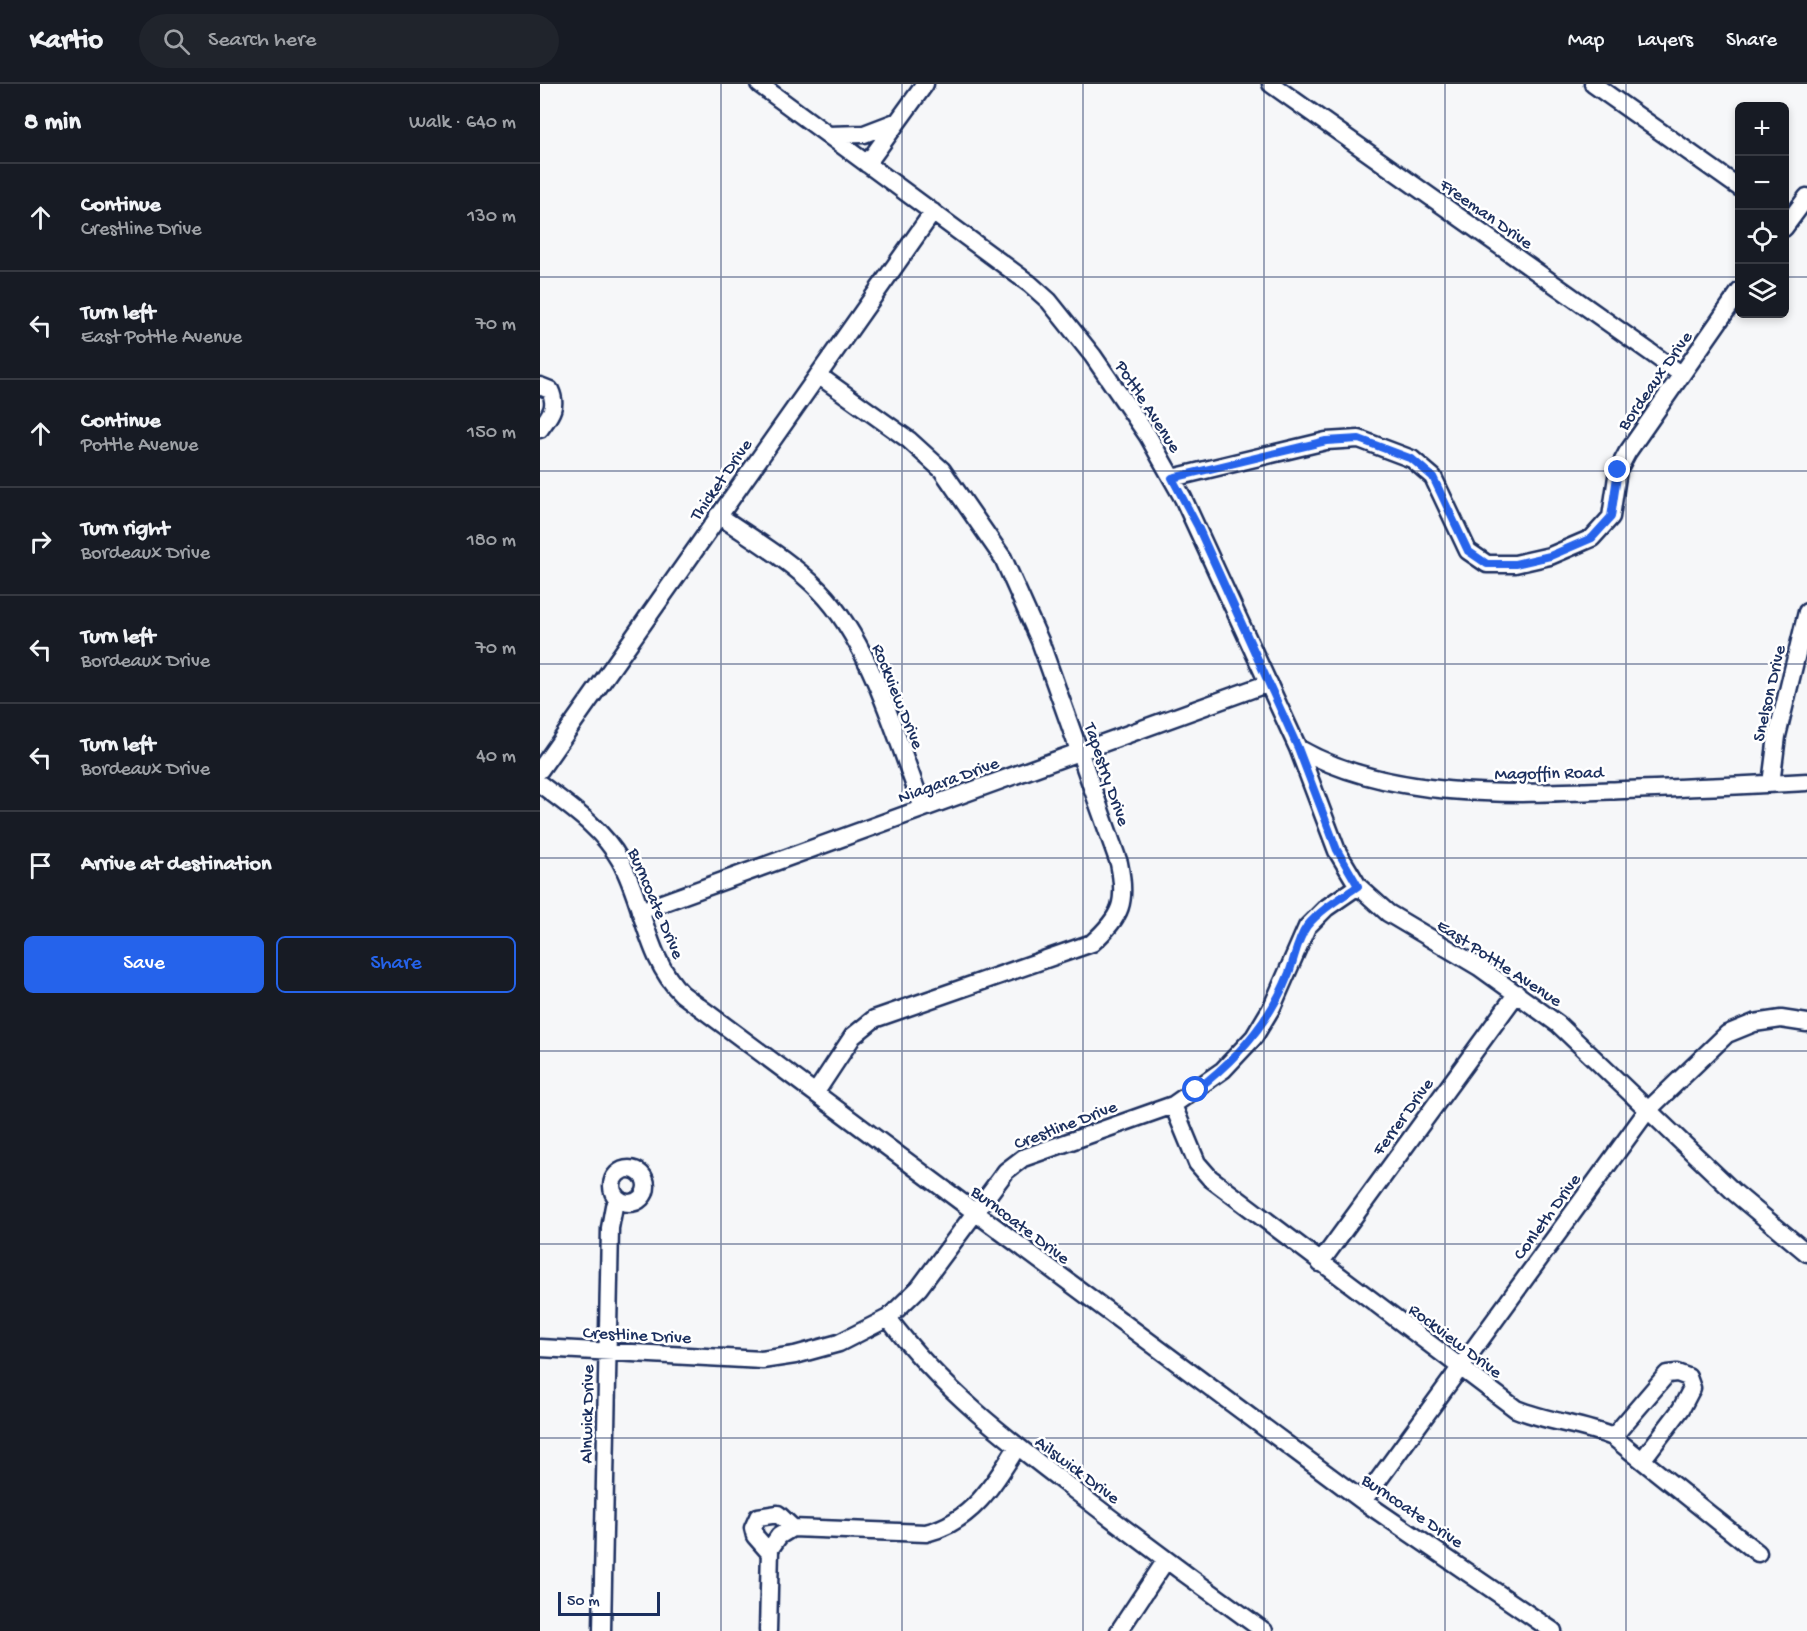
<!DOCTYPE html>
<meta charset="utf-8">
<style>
:root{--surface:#171b24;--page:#20242c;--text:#f1f3f6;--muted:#9ea1a6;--line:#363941;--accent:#2563eb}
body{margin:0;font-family:"Gochi Hand",sans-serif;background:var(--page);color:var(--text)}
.controls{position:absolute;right:18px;top:18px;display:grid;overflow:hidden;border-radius:9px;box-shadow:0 3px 9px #0003}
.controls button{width:54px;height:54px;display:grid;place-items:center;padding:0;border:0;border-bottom:2px solid var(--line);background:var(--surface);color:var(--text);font:30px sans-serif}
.scale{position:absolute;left:18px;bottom:15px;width:102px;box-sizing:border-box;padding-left:6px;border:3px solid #1b2f5e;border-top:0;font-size:16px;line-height:21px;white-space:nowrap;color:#1b2f5e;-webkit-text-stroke:4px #fff;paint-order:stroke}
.stop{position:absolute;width:18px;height:18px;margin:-14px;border:4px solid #2563eb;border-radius:50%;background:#fff}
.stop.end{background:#2563eb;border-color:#fff;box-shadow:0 2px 6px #0008}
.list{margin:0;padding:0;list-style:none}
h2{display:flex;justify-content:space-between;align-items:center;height:78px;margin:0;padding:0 24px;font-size:26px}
h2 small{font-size:20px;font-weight:400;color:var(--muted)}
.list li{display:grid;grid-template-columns:39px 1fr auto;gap:18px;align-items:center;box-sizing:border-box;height:108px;padding:0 24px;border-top:2px solid var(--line)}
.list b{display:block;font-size:22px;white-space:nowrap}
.list p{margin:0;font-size:20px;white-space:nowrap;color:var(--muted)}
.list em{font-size:20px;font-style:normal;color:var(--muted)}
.actions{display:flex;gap:12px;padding:18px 24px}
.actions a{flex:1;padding:14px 0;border:2px solid var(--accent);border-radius:9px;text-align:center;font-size:21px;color:var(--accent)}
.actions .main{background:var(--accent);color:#fff}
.icon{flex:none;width:33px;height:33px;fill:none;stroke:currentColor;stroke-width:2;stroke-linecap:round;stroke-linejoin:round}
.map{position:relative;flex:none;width:1267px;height:1547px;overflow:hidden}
header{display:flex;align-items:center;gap:36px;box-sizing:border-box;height:84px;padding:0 30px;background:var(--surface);border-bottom:2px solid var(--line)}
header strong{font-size:28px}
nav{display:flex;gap:33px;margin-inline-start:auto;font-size:21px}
.search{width:420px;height:54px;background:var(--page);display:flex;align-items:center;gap:15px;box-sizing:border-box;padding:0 21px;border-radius:33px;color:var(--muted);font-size:22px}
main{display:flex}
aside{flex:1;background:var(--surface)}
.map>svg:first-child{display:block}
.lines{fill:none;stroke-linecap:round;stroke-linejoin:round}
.minor-casing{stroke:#1b2f5e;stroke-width:21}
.minor{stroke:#fff;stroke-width:16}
.route{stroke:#2563eb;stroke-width:8}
.grid{fill:none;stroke:#1b2f5e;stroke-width:1.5;stroke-opacity:0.55}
.labels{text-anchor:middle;stroke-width:5;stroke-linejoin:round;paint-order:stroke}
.street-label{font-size:18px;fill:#1b2f5e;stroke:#fff}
</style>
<header>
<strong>Kartio</strong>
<div class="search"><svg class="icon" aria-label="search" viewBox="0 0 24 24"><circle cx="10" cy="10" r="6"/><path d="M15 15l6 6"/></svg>Search here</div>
<nav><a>Map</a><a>Layers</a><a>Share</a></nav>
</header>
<main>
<aside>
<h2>8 min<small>Walk · 640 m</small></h2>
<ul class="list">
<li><svg class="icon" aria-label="ahead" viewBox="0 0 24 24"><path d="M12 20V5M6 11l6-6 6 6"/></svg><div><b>Continue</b><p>Crestline Drive</p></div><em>130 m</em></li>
<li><svg class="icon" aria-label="left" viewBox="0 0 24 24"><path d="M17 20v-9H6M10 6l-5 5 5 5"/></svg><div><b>Turn left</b><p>East Pottle Avenue</p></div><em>70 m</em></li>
<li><svg class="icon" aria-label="ahead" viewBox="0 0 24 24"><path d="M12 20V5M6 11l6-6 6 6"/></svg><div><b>Continue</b><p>Pottle Avenue</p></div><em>150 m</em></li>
<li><svg class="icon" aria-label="right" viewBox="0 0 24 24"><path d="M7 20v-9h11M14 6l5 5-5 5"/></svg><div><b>Turn right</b><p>Bordeaux Drive</p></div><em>180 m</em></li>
<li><svg class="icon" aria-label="left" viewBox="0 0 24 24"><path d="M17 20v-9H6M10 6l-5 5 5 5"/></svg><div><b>Turn left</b><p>Bordeaux Drive</p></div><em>70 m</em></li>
<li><svg class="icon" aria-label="left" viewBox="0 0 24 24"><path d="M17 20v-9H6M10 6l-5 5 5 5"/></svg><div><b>Turn left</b><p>Bordeaux Drive</p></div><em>40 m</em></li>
<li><svg class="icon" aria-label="arrive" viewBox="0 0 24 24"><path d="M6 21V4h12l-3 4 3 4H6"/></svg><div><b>Arrive at destination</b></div></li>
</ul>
<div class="actions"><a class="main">Save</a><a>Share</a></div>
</aside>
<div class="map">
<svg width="1267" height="1547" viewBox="0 0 1267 1547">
<rect width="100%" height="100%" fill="#f6f7f9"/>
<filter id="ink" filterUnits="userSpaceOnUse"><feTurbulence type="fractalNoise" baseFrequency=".0167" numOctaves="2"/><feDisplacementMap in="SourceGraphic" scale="12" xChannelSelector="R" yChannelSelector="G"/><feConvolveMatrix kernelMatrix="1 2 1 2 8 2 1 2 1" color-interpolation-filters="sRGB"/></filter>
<g filter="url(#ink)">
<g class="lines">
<defs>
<path id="minor" d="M219,0L490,200L509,217L553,272L608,352L643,414L758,664L797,767L818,802L848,829L939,883L1018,940L1195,1109L1267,1169
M731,0L1141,290
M1053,0L1200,104
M288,51L324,50L358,37
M327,80L385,0
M1244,144L1267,113
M0,302L10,306C18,323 10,331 0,345
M632,394L786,357L819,355L872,375L893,393L928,467L947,480H975L1010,472L1052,454L1071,433L1078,386L1087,369L1200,207
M178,431C213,455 251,477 280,507C331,559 357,657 383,724
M758,664C851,718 981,710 1084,706C1145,704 1206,701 1267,698
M0,686L393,128
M0,700C30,723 61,743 80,776C104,819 106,875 142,910L823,1417L1013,1547
M1231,700L1237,652L1267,528
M100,827L729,599
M276,1008L313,952L334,935L552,859C582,832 587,818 579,779L500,557L463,474L402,386L369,356L278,291
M633,1021L657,1079L670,1094L976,1325C1008,1338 1041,1340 1073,1353L1218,1469
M72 1102a17 17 0 1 1 34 0a17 17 0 1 1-34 0Z
M780,1179L977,909
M348,1234C400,1304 468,1356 538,1409C599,1456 661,1502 724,1547
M0,1264L222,1276L255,1271L299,1259L348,1234L379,1204L466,1087L483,1074L633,1021L683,986L714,953L732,923L767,843L786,824L818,802
M1073,1353L1127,1290L1137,1289L1148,1293L1152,1304L1141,1325L1103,1375
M823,1417L1107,1027L1187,950L1214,939L1241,935L1267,939
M229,1468L215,1452L213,1444L218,1433L238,1430L253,1444
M62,1547L70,1144L74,1122L79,1116
M228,1547L230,1465L239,1452L252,1444L386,1449C431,1438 454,1401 477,1363
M579,1547L626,1476"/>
</defs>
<!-- minor casing -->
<use href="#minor" class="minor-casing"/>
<!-- minor -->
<use href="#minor" class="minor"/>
</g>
</g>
<g class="lines" filter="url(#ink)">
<!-- route -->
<path class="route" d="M656,1006C697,975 730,938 749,889C755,873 757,856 767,842C781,825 801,814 818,802L797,766L758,664L658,443L632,394L786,357L819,355L872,375L893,393L928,467L947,480H975L1010,472L1052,454L1071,433L1078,386"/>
</g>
<!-- grid -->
<path class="grid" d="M181,0V1547M362,0V1547M543,0V1547M724,0V1547M905,0V1547M1086,0V1547M0,193H1200M1244,193H1267M0,387H1267M0,580H1267M0,774H1267M0,967H1267M0,1160H1267M0,1354H1267"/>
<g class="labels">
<!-- street labels -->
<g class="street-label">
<text transform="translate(947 129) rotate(35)" y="6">Freeman Drive</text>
<text transform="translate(1114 296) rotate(-55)" y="6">Bordeaux Drive</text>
<text transform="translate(609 322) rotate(57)" y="6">Pottle Avenue</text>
<text transform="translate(180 395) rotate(-55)" y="6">Thicket Drive</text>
<text transform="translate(1228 609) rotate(-77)" y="6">Snelson Drive</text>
<text transform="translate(359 612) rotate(68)" y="6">Rockview Drive</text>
<text transform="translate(1009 688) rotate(-1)" y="6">Magoffin Road</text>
<text transform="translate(568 690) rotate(71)" y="6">Tapestry Drive</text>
<text transform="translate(408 695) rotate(-20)" y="6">Niagara Drive</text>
<text transform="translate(117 819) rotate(67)" y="6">Burncoate Drive</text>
<text transform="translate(960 878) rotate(33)" y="6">East Pottle Avenue</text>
<text transform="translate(862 1032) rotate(-54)" y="6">Ferrer Drive</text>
<text transform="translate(525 1040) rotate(-21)" y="6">Crestline Drive</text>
<text transform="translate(1006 1132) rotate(-54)" y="6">Conleth Drive</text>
<text transform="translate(481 1140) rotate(37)" y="6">Burncoate Drive</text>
<text transform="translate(97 1250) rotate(3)" y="6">Crestline Drive</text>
<text transform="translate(916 1256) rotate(37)" y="6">Rockview Drive</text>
<text transform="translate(46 1330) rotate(-89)" y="6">Alnwick Drive</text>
<text transform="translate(538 1385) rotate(37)" y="6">Ailswick Drive</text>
<text transform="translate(873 1426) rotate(34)" y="6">Burncoate Drive</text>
</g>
</g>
</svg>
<div class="controls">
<button>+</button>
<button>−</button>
<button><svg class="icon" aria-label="locate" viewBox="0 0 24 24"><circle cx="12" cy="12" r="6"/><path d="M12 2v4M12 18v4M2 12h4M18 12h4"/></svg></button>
<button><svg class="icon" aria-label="layers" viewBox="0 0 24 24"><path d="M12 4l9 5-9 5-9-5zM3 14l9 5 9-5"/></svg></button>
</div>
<div class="scale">50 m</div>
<div class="stop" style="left:656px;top:1006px"></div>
<div class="stop end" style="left:1078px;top:386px"></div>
</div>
</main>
